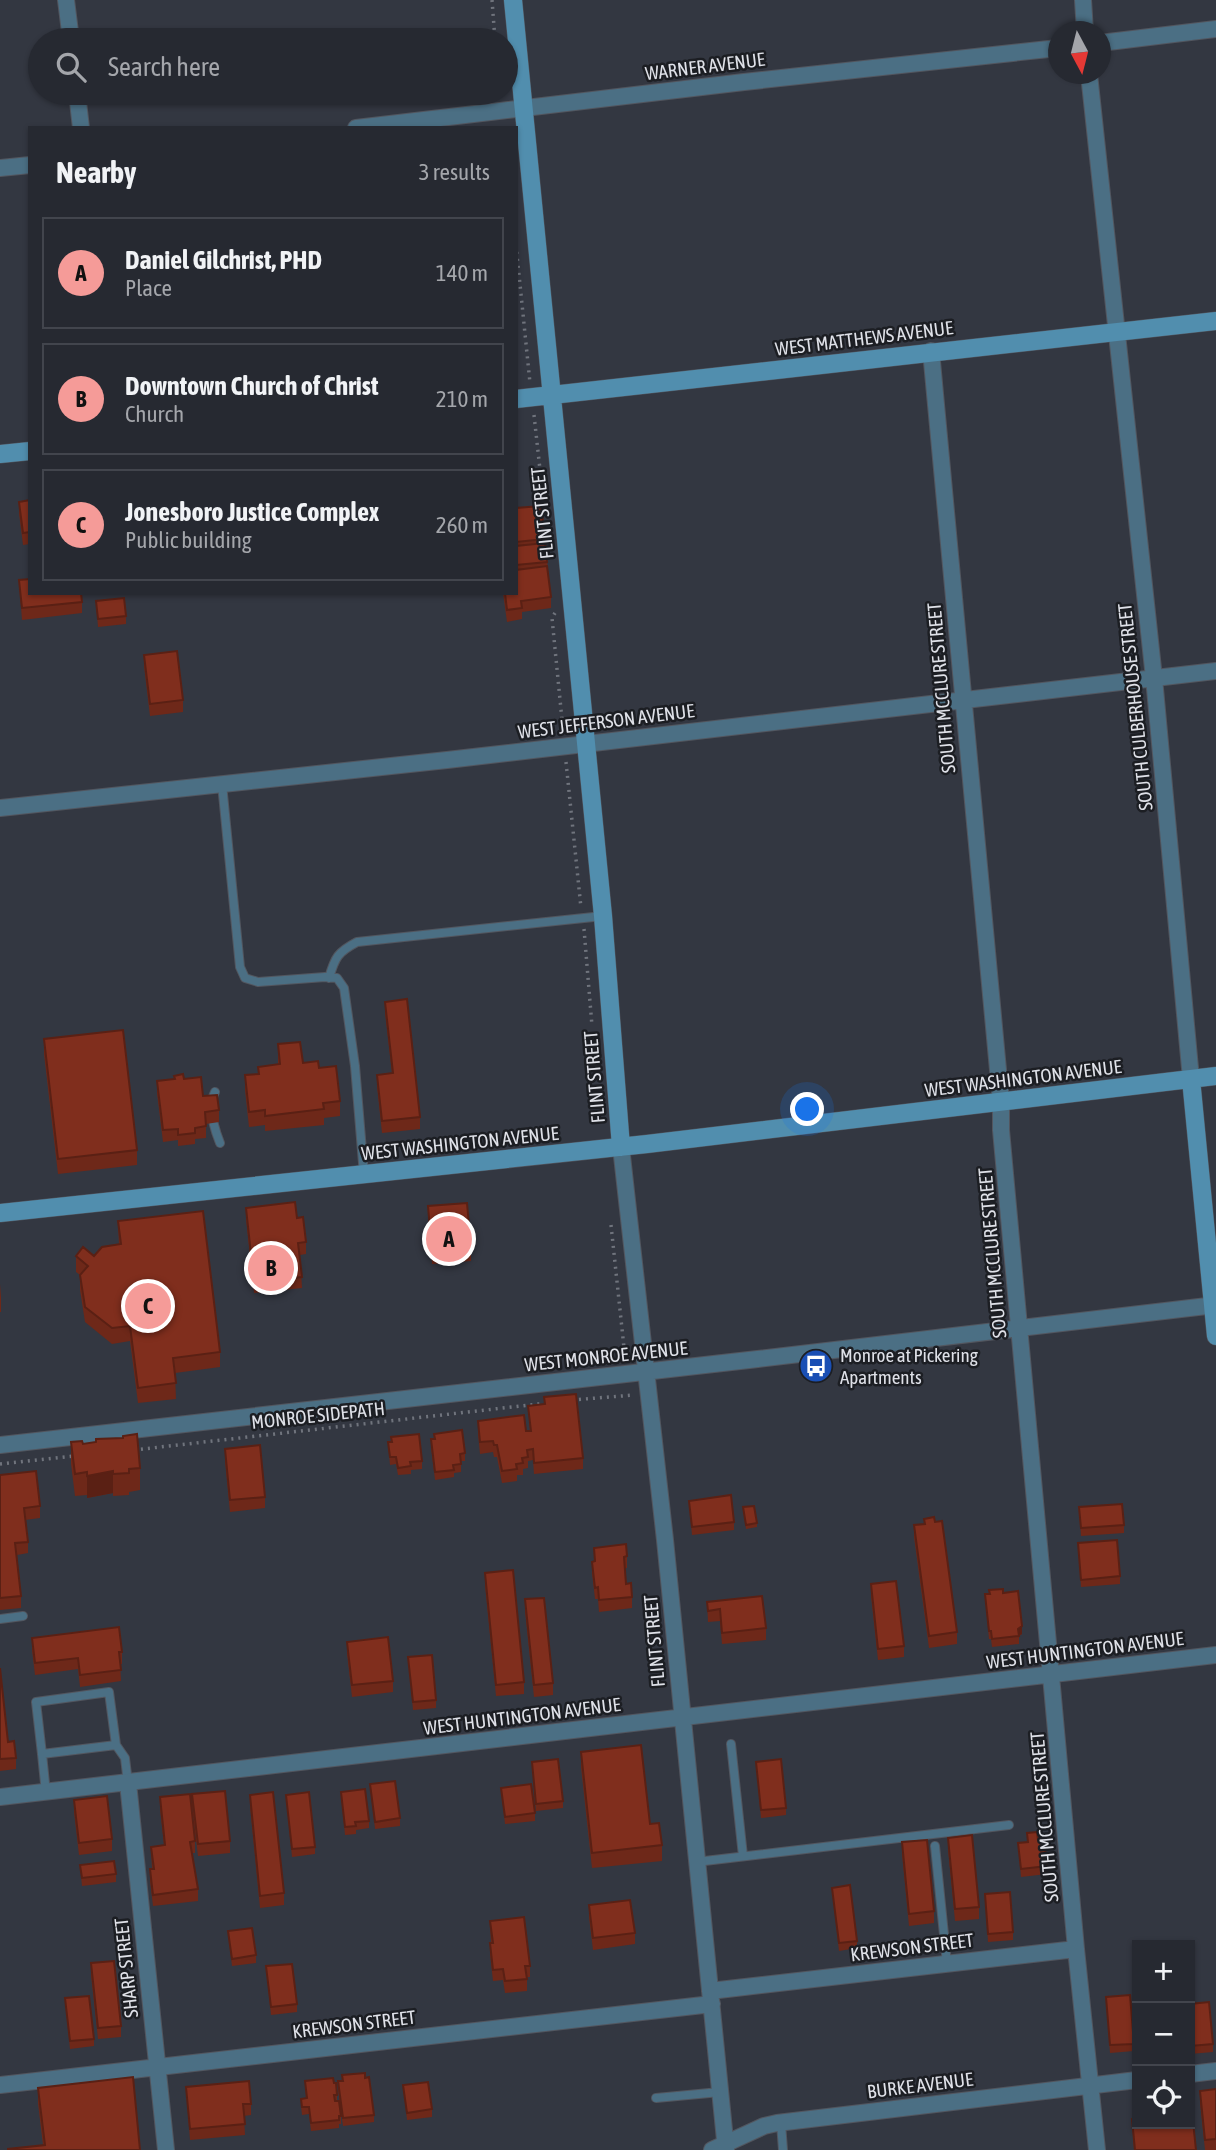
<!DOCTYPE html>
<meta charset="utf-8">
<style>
:root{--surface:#262931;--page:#32353d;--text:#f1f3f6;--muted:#a4a6ab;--line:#42454d;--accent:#f59b98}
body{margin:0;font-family:"Asap Condensed",sans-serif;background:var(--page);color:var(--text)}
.controls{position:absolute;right:21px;bottom:21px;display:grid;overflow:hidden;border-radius:0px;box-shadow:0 2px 5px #0004}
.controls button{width:63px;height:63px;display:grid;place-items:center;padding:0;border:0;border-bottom:2px solid var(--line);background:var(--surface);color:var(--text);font:35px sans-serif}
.compass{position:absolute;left:1048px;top:21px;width:63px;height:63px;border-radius:50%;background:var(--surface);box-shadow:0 2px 5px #0004;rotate:173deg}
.you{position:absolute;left:808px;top:1110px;width:24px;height:24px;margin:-18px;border:5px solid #fff;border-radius:50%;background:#1a73e8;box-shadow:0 0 0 10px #1a73e833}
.badge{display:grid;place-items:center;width:46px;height:46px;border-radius:50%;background:var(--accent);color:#111;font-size:23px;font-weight:700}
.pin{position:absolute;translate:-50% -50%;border:4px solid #fff;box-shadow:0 2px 7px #0006}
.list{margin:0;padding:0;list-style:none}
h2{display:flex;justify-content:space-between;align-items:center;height:91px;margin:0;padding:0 28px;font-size:30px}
h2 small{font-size:23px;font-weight:400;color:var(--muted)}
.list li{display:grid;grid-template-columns:46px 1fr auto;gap:21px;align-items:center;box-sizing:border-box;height:112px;margin:0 14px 14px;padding:0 14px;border:2px solid var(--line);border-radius:0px}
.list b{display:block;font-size:26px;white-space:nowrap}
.list p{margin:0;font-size:23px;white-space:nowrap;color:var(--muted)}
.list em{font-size:23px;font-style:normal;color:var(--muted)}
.icon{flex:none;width:38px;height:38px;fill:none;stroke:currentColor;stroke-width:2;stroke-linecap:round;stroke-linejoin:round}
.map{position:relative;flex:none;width:1216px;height:2150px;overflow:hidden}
.search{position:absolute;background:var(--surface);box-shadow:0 2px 5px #0004;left:28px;top:28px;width:490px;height:77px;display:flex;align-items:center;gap:18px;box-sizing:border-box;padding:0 24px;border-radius:38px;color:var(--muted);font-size:26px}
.panel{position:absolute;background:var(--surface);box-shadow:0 2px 5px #0004;left:28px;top:126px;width:490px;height:469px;border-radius:0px}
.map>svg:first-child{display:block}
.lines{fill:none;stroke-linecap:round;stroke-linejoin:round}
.lane-casing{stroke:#52565f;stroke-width:10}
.street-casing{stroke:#52565f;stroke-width:18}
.secondary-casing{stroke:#52565f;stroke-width:19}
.path{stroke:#70747d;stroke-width:3.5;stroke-dasharray:2 5;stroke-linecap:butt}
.lane{stroke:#4b6f84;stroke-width:8}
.street{stroke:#4b6f84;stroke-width:16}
.secondary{stroke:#518eae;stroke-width:18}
.wall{fill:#6e2819}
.shaded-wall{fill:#5a2014}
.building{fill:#802e1d;stroke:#5a2014;stroke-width:2}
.labels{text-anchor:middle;stroke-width:5;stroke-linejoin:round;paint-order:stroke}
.street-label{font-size:19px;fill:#dfe1e8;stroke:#1c1e23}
.poi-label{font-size:19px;fill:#dfe1e8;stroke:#1c1e23;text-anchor:start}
</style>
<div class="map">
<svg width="1216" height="2150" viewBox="0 0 1216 2150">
<rect width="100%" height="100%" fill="#333741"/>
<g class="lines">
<defs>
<path id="lane" d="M222,784L240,967L245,978L258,982L325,977L337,978L344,988L355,1066L364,1175
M329,978C335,957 338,952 357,942L603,916
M215,1092C208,1106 214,1128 220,1143
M0,1619L23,1616
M731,1744L743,1856
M42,1754L36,1702L109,1692L116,1745
M46,1793L42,1754L116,1745L125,1758L128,1783
M935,1846L947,1964
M696,1862L1009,1825
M656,2098L720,2092
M781,2123L783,2150"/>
<path id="street" d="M66,0L71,40
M1083,0L1085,32
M1100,43L1216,29
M1089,74L1154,678L1191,1079
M77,93L81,128
M356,128L744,82L1058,48
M0,168L30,165
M931,351L1001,1102V1130L1076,1949L1097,2150
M0,808L447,760L1216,671
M621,1147L665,1540L726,2150
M0,1445C405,1399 811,1354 1216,1305
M128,1783L166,2150
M0,1797L1216,1655
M710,1991L1076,1949
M1190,2074L1216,2071
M0,2085L712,2004
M712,2150L764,2126L777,2123L1137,2080"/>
<path id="secondary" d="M513,0L603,916L621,1147
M516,399L1216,321
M0,454L30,451
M1191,1079L1216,1336
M0,1213L647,1144L1216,1076"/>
</defs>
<!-- lane casing -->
<use href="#lane" class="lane-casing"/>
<!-- street casing -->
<use href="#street" class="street-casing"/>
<!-- secondary casing -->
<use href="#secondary" class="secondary-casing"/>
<!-- path -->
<path class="path" d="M492,0L495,40
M516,245L530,383
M534,415L543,497
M555,613L552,618L563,730
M566,762L581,908
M584,929L592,1026
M611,1225L625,1357
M572,1400L634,1395
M134,1450L547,1403
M0,1464L74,1456"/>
<!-- lane -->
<use href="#lane" class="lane"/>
<!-- street -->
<use href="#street" class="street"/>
<!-- secondary -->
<use href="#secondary" class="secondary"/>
</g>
<!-- wall -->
<path class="wall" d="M30,500V544L23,545L19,513V502Z
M541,506L551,597V608L522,612V619L507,622L503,593H516V508Z
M19,580L82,602V613L22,620Z
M96,601L126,616V624L98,627Z
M144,655L183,700V712L150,716L144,666Z
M385,1002L420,1117V1129L382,1133L377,1086V1075L392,1073L385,1013Z
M44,1039L137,1150V1165L58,1174L44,1054Z
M278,1044L303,1063L319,1068L340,1101V1116L324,1118V1125L265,1131V1125L249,1127L245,1090V1075L258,1074V1067L278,1064Z
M184,1079L219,1110V1122L206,1124V1138L195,1139V1144L178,1146V1140L163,1142L157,1093V1081Z
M428,1206L471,1249V1261L432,1264Z
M246,1208L297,1218L306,1242V1254L300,1255L302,1288L254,1293L246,1219Z
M118,1221L220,1352V1367L175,1373L176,1399L138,1403L130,1341L112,1344L85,1322L80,1290V1275L76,1272V1256H94L119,1245Z
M0,1284L1,1297V1312H0Z
M544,1397L583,1458V1469L534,1474L533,1460L528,1461V1468L523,1469V1475H517V1481L502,1483L497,1457H494L493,1452L480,1454L478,1433V1421L526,1431H530L528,1406L544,1404Z
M434,1434L465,1453V1461H461V1472L454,1473V1477L435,1480L431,1447V1439H434Z
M71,1442L83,1444L140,1468V1490L129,1492V1495L113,1496V1493L87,1498V1495L75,1496L71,1464Z
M388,1442L422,1461V1469L411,1470V1474L398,1475L396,1464L390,1465Z
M225,1449L265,1497V1508L230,1512L225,1461Z
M0,1475L40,1506V1518L25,1520L28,1542V1553L17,1555L21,1596V1608L0,1610Z
M689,1501L734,1522V1530L692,1535Z
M743,1507L757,1523V1527L746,1529Z
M1079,1507L1124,1525V1533L1081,1536Z
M924,1519L957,1632V1644L929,1648L914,1537V1525L924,1524Z
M1078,1543L1120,1576V1584L1081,1587Z
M594,1548L627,1556V1568H625L626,1584L632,1597V1608L599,1612L598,1599H595L592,1573V1562L594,1561Z
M485,1573L524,1682V1694L496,1696L485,1585Z
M871,1584L904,1646V1657L878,1660L871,1596Z
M1003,1593L1022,1634L1019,1636V1644L992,1647L991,1639H989L985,1594Z
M525,1599L553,1683V1695L534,1697L525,1611Z
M707,1602L766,1628V1640L722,1644L720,1621L708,1622Z
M32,1638L122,1652V1664H120L121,1681L80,1687L78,1669L35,1675L32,1650Z
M347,1642L393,1681V1692L352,1697L347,1653Z
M408,1657L436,1700V1708L413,1710Z
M0,1668L8,1742L16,1758V1769L0,1771Z
M581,1752L650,1824L662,1845V1861L592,1868L581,1767Z
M532,1762L563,1801V1808L536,1811Z
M756,1762L786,1808V1815L761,1818Z
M370,1784L400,1818V1826L375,1829Z
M501,1788L535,1813V1821L505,1824Z
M341,1792L369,1821V1828L356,1830V1834L345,1835Z
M192,1794L230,1841V1853L198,1856L192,1806Z
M250,1795L284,1893V1905L260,1908L250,1806Z
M286,1795L315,1847V1854L292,1857Z
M160,1797L195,1841V1853H192L198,1889V1901L153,1906L150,1881V1869H152L151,1847L164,1845L160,1809Z
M74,1800L112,1839V1851L79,1855L74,1812Z
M1027,1833L1047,1866V1874L1021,1877L1018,1843L1027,1842Z
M948,1838L979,1907V1919L955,1921L948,1849Z
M902,1842L934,1911V1923L909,1926L902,1854Z
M80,1865L116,1874V1882L82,1886Z
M832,1888L857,1941V1948L839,1951Z
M985,1894L1013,1932V1940L988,1942Z
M589,1905L635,1933V1944L593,1950L589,1917Z
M490,1921L530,1966V1977H527V1991L505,1993L503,1980L493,1981L490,1954V1943H491Z
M228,1931L256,1955V1963L232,1966Z
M91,1963L121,2026V2037L98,2039L91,1975Z
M266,1966L297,2004V2012L271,2015Z
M1106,1997L1134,2044V2051L1110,2053Z
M65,1998L94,2039V2046L70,2049Z
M1190,2004L1213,2044V2052L1190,2054Z
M342,2075L374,2115V2122L343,2126L338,2089V2081H342Z
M305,2081L334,2083L337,2095V2101L341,2116V2124H339V2128L311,2131L309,2114L302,2115L301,2106V2099L306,2098Z
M403,2085L432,2109V2117L407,2120Z
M186,2087L251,2104V2115L244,2116L245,2135L190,2140Z
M38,2088L140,2150L43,2145L38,2103Z
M1216,2089V2150H1205L1200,2103V2091Z
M1132,2119L1196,2150H1134Z"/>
<!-- shaded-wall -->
<path class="shaded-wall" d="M113,1471V1493L87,1498V1476Z
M1022,1626V1634L1018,1636V1629Z"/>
<!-- building -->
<path class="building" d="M30,500V532L23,533L19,502Z
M541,506L545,539L516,542V508Z
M545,543L547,562L516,565V546Z
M547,566L551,597L521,601L522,608L507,610L505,593H516V570Z
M30,579V593H81L82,602L22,608L19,580Z
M124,598L126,616L98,619L96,601Z
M177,651L183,700L150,704L144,655Z
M407,999L420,1117L382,1121L377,1075L393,1073L385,1002Z
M123,1030L137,1150L58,1159L44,1039Z
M300,1042L303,1063L318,1061L319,1068L336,1066L340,1101L323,1103L324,1109L265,1116V1110L249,1112L245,1075L259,1074L258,1067L280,1064L278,1044Z
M183,1074L184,1079L201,1077L203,1096L217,1095L219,1110L205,1112L206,1126L195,1128V1133L178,1135V1129L163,1130L157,1081L175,1079L174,1076Z
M295,1202L297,1218L303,1217L306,1242L298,1243L302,1277L254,1282L246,1208Z
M467,1203L471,1249L432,1253L428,1206Z
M203,1211L220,1352L173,1358L176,1383L138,1388L130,1326L112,1328L85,1307L80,1275L88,1266L76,1256L83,1247L94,1256L102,1247L121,1244L118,1221Z
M576,1394L583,1458L534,1463L533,1449L527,1450L528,1457L522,1458L523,1463L516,1464L517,1469L502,1471L497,1445H494L493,1441L480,1442L478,1421L524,1415L526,1431H531L528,1406L545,1404L544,1397Z
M462,1430L465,1453L460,1454L461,1464L453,1465L454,1470L435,1472L431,1439H435L434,1434Z
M137,1434L140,1468L129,1469V1473L113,1474V1471L87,1476V1472L75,1474L71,1442L82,1441L83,1444L96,1442V1439L123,1438V1436Z
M419,1434L422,1461L410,1462L411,1466L398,1468L396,1457H390L388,1442H392L391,1437Z
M260,1445L265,1497L230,1500L225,1449Z
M36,1471L40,1506L24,1508L28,1542L15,1543L21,1596L0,1598V1475Z
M731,1495L734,1522L692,1527L689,1501Z
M1122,1504L1124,1525L1081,1528L1079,1507Z
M754,1506L757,1523L746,1525L743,1507Z
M934,1517L935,1522L942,1521L957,1632L929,1636L914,1525L925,1524L924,1519Z
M1117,1540L1120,1576L1081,1580L1078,1543Z
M626,1544L627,1556L624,1557L626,1584L631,1583L632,1597L599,1600L598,1587L595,1588L592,1562L595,1561L594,1548Z
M513,1570L524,1682L496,1685L485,1573Z
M896,1581L904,1646L878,1649L871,1584Z
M1003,1589V1593L1018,1591L1022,1626L1018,1629L1019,1636L992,1639L991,1631H989L985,1594H990L989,1590Z
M762,1596L766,1628L722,1633L720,1609L708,1611L707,1602Z
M544,1598L553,1683L534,1685L525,1599Z
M119,1627L122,1652H119L121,1670L80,1675L78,1658L35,1663L32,1638Z
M388,1637L393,1681L352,1685L347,1642Z
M432,1655L436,1700L413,1702L408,1657Z
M0,1668L8,1742L14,1741L16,1758L0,1759Z
M641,1745L650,1824L659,1823L662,1845L592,1853L581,1752Z
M558,1759L563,1801L536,1804L532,1762Z
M781,1759L786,1808L761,1810L756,1762Z
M395,1781L400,1818L375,1822L370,1784Z
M531,1784L535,1813L505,1817L501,1788Z
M365,1789L369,1821L355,1822L356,1826L345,1827L341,1792Z
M225,1791L230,1841L198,1844L192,1794Z
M273,1792L284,1893L260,1896L250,1795Z
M309,1792L315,1847L292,1849L286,1795Z
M190,1794L195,1841L190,1842L198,1889L153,1895L150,1869H154L151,1847L165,1845L160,1797Z
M107,1796L112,1839L79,1843L74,1800Z
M1037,1832L1038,1840L1044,1839L1047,1866L1021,1869L1018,1843L1028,1842L1027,1833Z
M972,1835L979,1907L955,1909L948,1838Z
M927,1840L934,1911L909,1914L902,1842Z
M114,1861L116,1874L82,1878L80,1865Z
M850,1885L857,1941L839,1943L832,1888Z
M1010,1892L1013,1932L988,1934L985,1894Z
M630,1900L635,1933L593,1938L589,1905Z
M524,1917L530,1966H525L527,1979L505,1981L503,1969L493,1970L490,1943H493L490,1921Z
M252,1928L256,1955L232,1959L228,1931Z
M114,1961L121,2026L98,2028L91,1963Z
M292,1964L297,2004L271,2007L266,1966Z
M1130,1995L1134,2044L1110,2045L1106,1997Z
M89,1996L94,2039L70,2041L65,1998Z
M1209,2002L1213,2044L1190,2046V2004Z
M365,2073V2078L369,2077L374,2115L343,2118L338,2081H343L342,2075Z
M133,2077L140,2150H8V2149L45,2145L38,2088Z
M333,2078L334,2083H336L337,2095H334L335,2101H339L341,2116H339V2120L311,2123L309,2107H302L301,2099L307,2098L305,2081Z
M249,2081L251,2104H243L245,2124L190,2129L186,2087Z
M428,2082L432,2109L407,2113L403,2085Z
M1216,2089V2139L1205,2140L1200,2091Z
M1192,2112L1196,2150H1135L1132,2119L1137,2118V2124H1190V2113Z"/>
<!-- icons -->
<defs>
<symbol id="bus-disc" viewBox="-11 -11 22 22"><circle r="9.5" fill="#1a4fb4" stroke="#1c1e23"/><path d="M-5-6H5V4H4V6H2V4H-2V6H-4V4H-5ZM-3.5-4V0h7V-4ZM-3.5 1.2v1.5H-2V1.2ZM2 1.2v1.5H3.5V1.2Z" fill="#fff"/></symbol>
</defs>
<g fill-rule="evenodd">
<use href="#bus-disc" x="797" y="1347" width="38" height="38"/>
</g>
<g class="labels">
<!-- street labels -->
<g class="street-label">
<text transform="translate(705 66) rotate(-7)" y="7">WARNER AVENUE</text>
<text transform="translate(864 338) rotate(-7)" y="7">WEST MATTHEWS AVENUE</text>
<text transform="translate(542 513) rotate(-96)" y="7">FLINT STREET</text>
<text transform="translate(941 688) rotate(-95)" y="7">SOUTH MCCLURE STREET</text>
<text transform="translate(1135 707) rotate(-96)" y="7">SOUTH CULBERHOUSE STREET</text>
<text transform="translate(606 721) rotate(-7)" y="7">WEST JEFFERSON AVENUE</text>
<text transform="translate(594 1077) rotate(-95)" y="7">FLINT STREET</text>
<text transform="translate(1023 1078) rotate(-7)" y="7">WEST WASHINGTON AVENUE</text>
<text transform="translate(460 1143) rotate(-6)" y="7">WEST WASHINGTON AVENUE</text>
<text transform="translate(992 1253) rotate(-95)" y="7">SOUTH MCCLURE STREET</text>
<text transform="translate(606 1356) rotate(-6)" y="7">WEST MONROE AVENUE</text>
<text transform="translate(318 1415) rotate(-6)" y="7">MONROE SIDEPATH</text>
<text transform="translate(654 1641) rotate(-95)" y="7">FLINT STREET</text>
<text transform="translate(1085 1650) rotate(-7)" y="7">WEST HUNTINGTON AVENUE</text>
<text transform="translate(522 1716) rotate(-7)" y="7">WEST HUNTINGTON AVENUE</text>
<text transform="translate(1044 1817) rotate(-95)" y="7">SOUTH MCCLURE STREET</text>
<text transform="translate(912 1947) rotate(-7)" y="7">KREWSON STREET</text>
<text transform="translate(126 1968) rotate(-96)" y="7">SHARP STREET</text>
<text transform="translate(354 2024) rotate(-7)" y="7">KREWSON STREET</text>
<text transform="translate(920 2085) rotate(-7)" y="7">BURKE AVENUE</text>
</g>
<!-- poi labels -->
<g class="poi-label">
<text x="840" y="1362">Monroe at Pickering<tspan x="840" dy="22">Apartments</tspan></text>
</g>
</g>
</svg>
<div class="controls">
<button>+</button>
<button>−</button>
<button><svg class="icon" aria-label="locate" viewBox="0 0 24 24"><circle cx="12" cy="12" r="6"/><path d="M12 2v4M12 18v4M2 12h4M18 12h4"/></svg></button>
</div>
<svg class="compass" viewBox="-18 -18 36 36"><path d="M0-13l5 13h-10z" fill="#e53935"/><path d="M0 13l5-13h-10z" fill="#a4a6ab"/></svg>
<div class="you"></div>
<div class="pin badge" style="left:449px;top:1239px">A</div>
<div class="pin badge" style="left:271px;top:1268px">B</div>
<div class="pin badge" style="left:148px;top:1306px">C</div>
<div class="search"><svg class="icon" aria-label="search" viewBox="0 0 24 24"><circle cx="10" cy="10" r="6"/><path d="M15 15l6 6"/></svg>Search here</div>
<section class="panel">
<h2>Nearby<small>3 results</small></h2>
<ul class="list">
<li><span class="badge">A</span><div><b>Daniel Gilchrist, PHD</b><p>Place</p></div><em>140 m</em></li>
<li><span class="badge">B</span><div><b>Downtown Church of Christ</b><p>Church</p></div><em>210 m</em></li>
<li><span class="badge">C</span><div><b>Jonesboro Justice Complex</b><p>Public building</p></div><em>260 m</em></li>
</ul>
</section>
</div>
